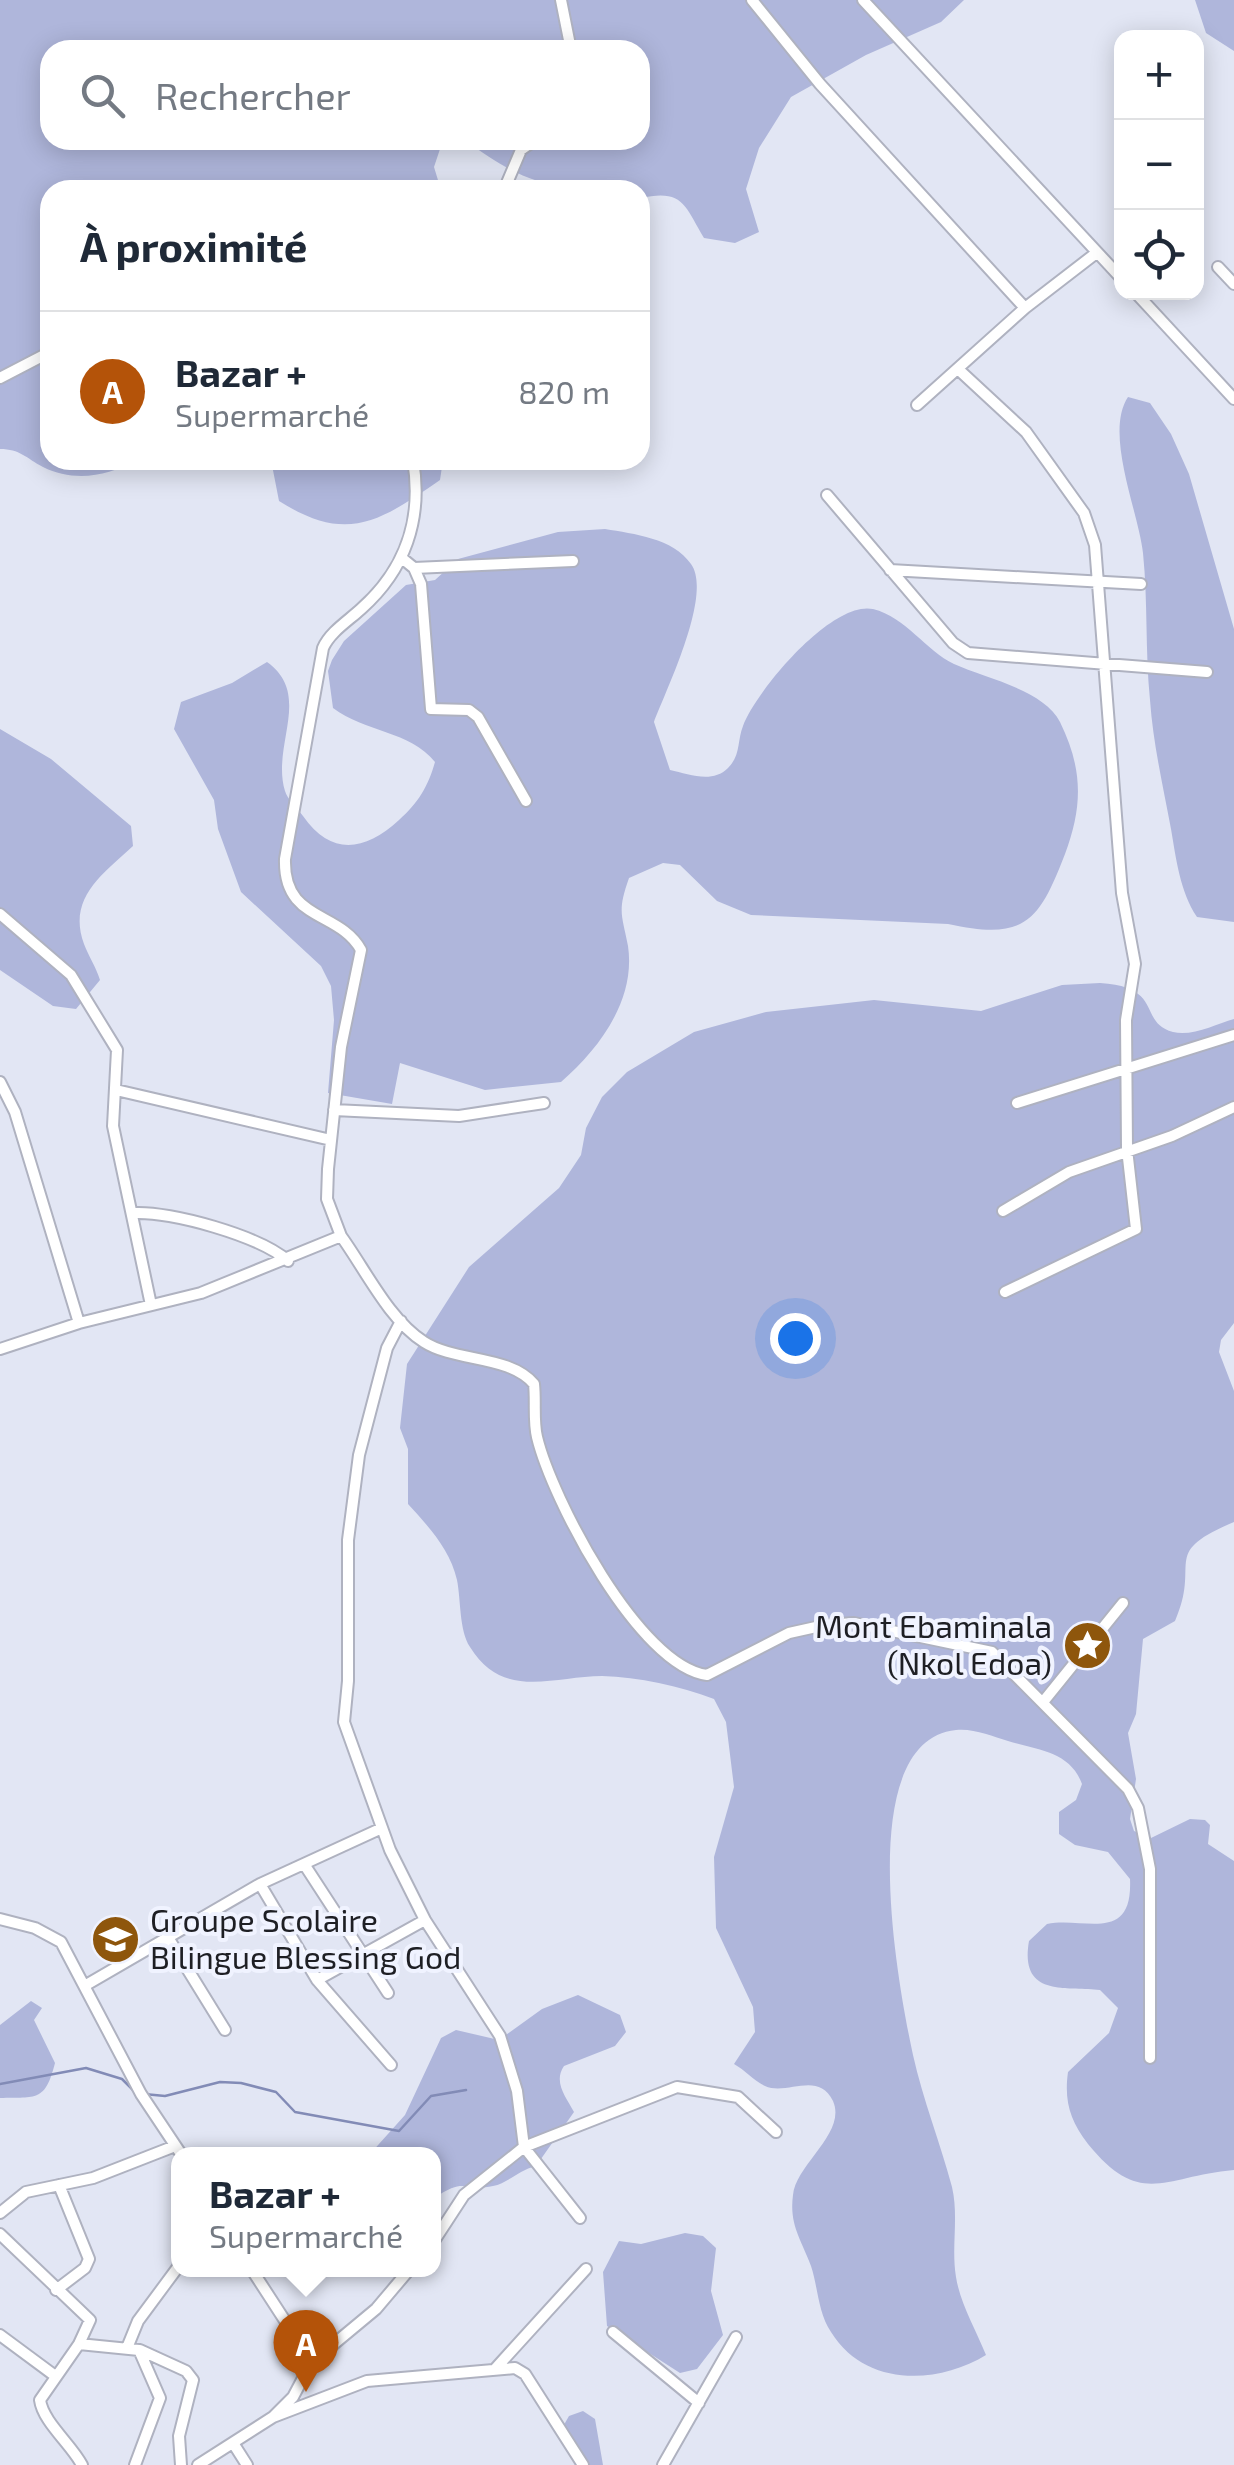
<!DOCTYPE html>
<html lang="fr">
<meta charset="utf-8">
<style>
:root{--surface:#fff;--page:#f2f2f3;--text:#1f2937;--muted:#747a83;--line:#e0e1e3;--accent:#b45309}
body{margin:0;font-family:"Exo 2",sans-serif;background:var(--page);color:var(--text)}
.controls{position:absolute;right:30px;top:30px;display:grid;overflow:hidden;border-radius:20px;box-shadow:0 5px 25px #0003}
.controls button{width:90px;height:90px;display:grid;place-items:center;padding:0;border:0;border-bottom:2px solid var(--line);background:var(--surface);color:var(--text);font:50px sans-serif}
.you{position:absolute;left:795px;top:1338px;width:35px;height:35px;margin:-25px;border:8px solid #fff;border-radius:50%;background:#1a73e8;box-shadow:0 0 0 15px #1a73e833}
.badge{display:grid;place-items:center;width:65px;height:65px;border-radius:50%;background:var(--accent);color:#fff;font-size:32px;font-weight:700}
.pin{position:absolute;translate:-50% -82px;filter:drop-shadow(0 2px 5px #0008)}
.pin::after{content:'';position:absolute;top:52px;width:35px;height:30px;background:inherit;clip-path:polygon(0 0,100% 0,50% 100%)}
.popup{position:absolute;left:171px;top:2147px;width:270px;height:130px;box-sizing:border-box;display:grid;place-content:center;border-radius:20px;background:var(--surface);filter:drop-shadow(0 2px 8px #0005);font-size:32px;white-space:nowrap;color:var(--muted)}
.popup b{font-size:38px;color:var(--text)}
.popup::after{content:'';position:absolute;left:50%;top:100%;margin-left:-20px;border:20px solid transparent;border-top-color:var(--surface)}
.list{margin:0;padding:0;list-style:none}
h2{display:flex;justify-content:space-between;align-items:center;height:130px;margin:0;padding:0 40px;font-size:42px}
h2 small{font-size:32px;font-weight:400;color:var(--muted)}
.list li{display:grid;grid-template-columns:65px 1fr auto;gap:30px;align-items:center;box-sizing:border-box;height:160px;padding:0 40px;border-top:2px solid var(--line)}
.list b{display:block;font-size:38px;white-space:nowrap}
.list p{margin:0;font-size:32px;white-space:nowrap;color:var(--muted)}
.list em{font-size:32px;font-style:normal;color:var(--muted)}
.icon{flex:none;width:55px;height:55px;fill:none;stroke:currentColor;stroke-width:2;stroke-linecap:round;stroke-linejoin:round}
.map{position:relative;flex:none;width:1234px;height:2465px;overflow:hidden}
.search{position:absolute;background:var(--surface);box-shadow:0 5px 25px #0003;left:40px;top:40px;width:610px;height:110px;display:flex;align-items:center;gap:25px;box-sizing:border-box;padding:0 35px;border-radius:30px;color:var(--muted);font-size:38px}
.panel{position:absolute;background:var(--surface);box-shadow:0 5px 25px #0003;left:40px;top:180px;width:610px;height:290px;border-radius:30px}
.map>svg:first-child{display:block}
.green{fill:#afb6db}
.lines{fill:none;stroke-linecap:round;stroke-linejoin:round}
.stream{stroke:#828bb6;stroke-width:2.5}
.minor-casing{stroke:#afb2c0;stroke-width:14}
.minor{stroke:#fff;stroke-width:10}
.labels{text-anchor:middle;stroke-width:8;stroke-linejoin:round;paint-order:stroke}
.poi-label{font-size:32px;fill:#1e1f24;stroke:#f0f3ff;text-anchor:end}
</style>
<div class="map">
<svg width="1234" height="2465" viewBox="0 0 1234 2465">
<rect width="100%" height="100%" fill="#e2e6f4"/>
<!-- green -->
<path class="green" d="M0,0H964L941,22L866,55L791,97L759,148L746,189L759,232L735,243L704,238C684,204 683,189 640,198V190C559,190 532,190 465,140H640V50H50V140H443L434,167L441,190H50V460H135C108,477 73,482 43,467C26,458 20,449 0,449Z
M1195,0H1234V51L1206,33Z
M1128,397L1150,403L1171,434L1189,474L1234,629V922L1197,917C1180,892 1176,858 1171,829C1163,786 1153,743 1150,700C1145,651 1148,602 1143,553C1138,510 1104,433 1128,397Z
M271,460H443L440,480C379,522 347,544 279,501Z
M605,529C634,534 673,538 691,564C713,594 666,690 654,722L670,770C689,774 712,784 728,768C741,755 737,741 743,726C756,691 832,600 873,609C906,617 926,651 954,664C985,678 1044,690 1060,722C1083,769 1083,806 1065,854C1039,921 1026,941 948,924L751,915L717,901L680,865L663,863L629,878C617,912 622,914 628,946C636,1000 599,1049 561,1082L485,1090L400,1063L392,1104L328,1093L334,1020L331,986L321,966L241,892L218,829L214,800L174,729L181,702L232,683L267,662C313,695 271,745 285,791C287,799 298,809 303,816C331,856 364,852 399,820C418,803 428,787 435,762C410,731 365,732 333,708L328,671L332,660L344,641L406,585L435,580L458,559L558,532Z
M0,729L51,759L131,826L133,846C103,874 67,898 84,944C89,957 96,967 100,980L76,1009L53,1006L0,970Z
M1100,983C1165,987 1137,1022 1173,1032C1192,1037 1216,1024 1234,1019V1323L1221,1340L1219,1352L1234,1391V1522C1158,1554 1202,1561 1175,1621L1143,1639L1136,1714L1128,1733L1136,1779L1130,1819L1134,1831L1151,1838L1190,1819L1205,1820L1210,1825L1208,1844L1234,1861V2170C1164,2176 1141,2209 1088,2144C1070,2121 1064,2101 1068,2072L1109,2033L1118,2008L1100,1990C1067,1986 1019,1998 1029,1941L1047,1924C1083,1916 1133,1945 1130,1879L1108,1852L1075,1845L1059,1834V1812L1076,1800L1082,1784C1070,1751 1037,1750 1008,1741C992,1736 973,1728 956,1730C851,1741 899,1990 913,2055C923,2100 940,2142 952,2187C959,2217 951,2247 956,2277C960,2303 976,2330 986,2355C937,2385 865,2387 831,2332C818,2313 818,2287 811,2266C801,2239 789,2225 793,2195C796,2164 847,2133 833,2101C818,2070 787,2096 765,2086C754,2081 745,2070 734,2064L755,2032L753,2007L716,1928L714,1857L734,1787L726,1722L714,1699C679,1686 639,1677 602,1676C554,1676 503,1701 470,1647C459,1630 461,1600 457,1580C450,1549 428,1526 408,1504V1449L400,1428L407,1364L469,1267L559,1188L581,1155L586,1128L602,1097L627,1072L694,1032L766,1012L874,1000L981,1011L1062,985Z
M578,1995L620,2015L626,2032L615,2046L564,2066C553,2082 566,2097 574,2112L536,2166C519,2170 508,2183 493,2186C462,2192 467,2176 434,2198V2154H370L405,2115L441,2038L456,2030L499,2040L542,2009Z
M31,2001L42,2008L34,2020L55,2063C45,2102 37,2097 0,2098V2025Z
M685,2233L703,2236L716,2248L711,2291L723,2335L697,2369L680,2373L607,2326L603,2272L619,2241L641,2244Z
M583,2411L595,2419L603,2465H586L561,2430L569,2416Z"/>
<g class="lines">
<!-- stream -->
<path class="stream" d="M0,2084L86,2068L122,2079L136,2093
M144,2094L165,2096L220,2082L241,2083L276,2092L295,2112L399,2131L431,2096L466,2090"/>
<defs>
<path id="minor" d="M561,0L571,50
M752,0L820,84L1025,308
M863,0L1122,279
M504,190L521,150L535,140
M1218,267L1234,284
M1135,292L1234,399
M959,370L1026,432L1084,513L1095,545L1122,893L1135,964L1126,1020L1127,1149L1136,1229L1005,1292
M0,378L50,352
M917,405L1025,308L1095,254
M827,495L953,643L968,653L1207,672
M403,559L414,568L421,584L431,709L469,710L478,717L526,801
M414,568L573,561
M890,570L1141,584
M0,914L71,975L117,1050L113,1126L151,1305
M0,1082L15,1112L79,1323
M116,1090L331,1140
M1017,1103L1234,1035
M334,1110L459,1116L544,1103
M1003,1211L1069,1172L1172,1136L1234,1107
M134,1213C171,1211 260,1236 288,1261
M341,1236C365,1269 389,1320 424,1342C455,1362 510,1355 534,1384C536,1401 533,1420 537,1437C552,1499 639,1666 707,1675L789,1633L825,1625L854,1623L992,1652L1128,1789L1138,1808L1150,1869V2058
M401,1321L387,1348L359,1455L348,1540V1681L344,1722L390,1850L425,1920L500,2036L517,2091L524,2147L580,2218
M0,1349L79,1323L201,1293L341,1236L327,1199L328,1169L341,1047L361,950C339,910 283,922 285,859L323,648C330,632 348,621 361,609C405,570 423,519 413,460
M1043,1702L1123,1603
M304,1864L388,1993
M260,1884L317,1980L391,2065
M0,1919L35,1928L61,1942L141,2094L181,2154
M167,1936L225,2030
M317,1980L425,1920
M86,1985L260,1884L382,1828
M0,2213L26,2192L93,2178L175,2146
M0,2234L90,2320L79,2344
M434,2241L464,2195L524,2147L677,2087L738,2097L776,2132
M252,2270L291,2330L306,2370
M56,2290L85,2268L89,2259L59,2185
M613,2332L699,2403
M0,2335L54,2375
M127,2348L138,2321L178,2267
M140,2350L186,2371L193,2380L179,2436L181,2465
M495,2369L586,2269
M273,2417L367,2381L515,2368L525,2374L583,2465
M233,2443L247,2465
M82,2465C71,2444 43,2422 40,2400L79,2344L139,2350L160,2398L135,2465
M198,2465L273,2417L293,2397L311,2363L376,2309L409,2270
M663,2465L736,2337"/>
</defs>
<!-- minor casing -->
<use href="#minor" class="minor-casing"/>
<!-- minor -->
<use href="#minor" class="minor"/>
</g>
<!-- icons -->
<defs>
<symbol id="sight-disc" viewBox="-11 -11 22 22"><circle r="9.5" fill="#8e560c" stroke="#f0f3ff"/><path d="M0-6L1.8-2.2L6-1.7L2.9 1.2L3.7 5.4L0 3.3L-3.7 5.4L-2.9 1.2L-6-1.7L-1.8-2.2Z" fill="#fff"/></symbol>
<symbol id="school-disc" viewBox="-11 -11 22 22"><circle r="9.5" fill="#8e560c" stroke="#f0f3ff"/><path d="M0-5L7-2L0 1L-7-2ZM-4 1L0 2.5L4 1V4Q0 6-4 4Z" fill="#fff"/></symbol>
</defs>
<g fill-rule="evenodd">
<use href="#sight-disc" x="1060" y="1618" width="55" height="55"/>
<use href="#school-disc" x="88" y="1912" width="55" height="55"/>
</g>
<g class="labels">
<!-- poi labels -->
<g class="poi-label">
<text x="1052" y="1638">Mont Ebaminala<tspan x="1052" dy="37">(Nkol Edoa)</tspan></text>
<text x="150" y="1932" text-anchor="start">Groupe Scolaire<tspan x="150" dy="37">Bilingue Blessing God</tspan></text>
</g>
</g>
</svg>
<div class="controls">
<button>+</button>
<button>−</button>
<button><svg class="icon" aria-label="locate" viewBox="0 0 24 24"><circle cx="12" cy="12" r="6"/><path d="M12 2v4M12 18v4M2 12h4M18 12h4"/></svg></button>
</div>
<div class="you"></div>
<div class="pin badge" style="left:306px;top:2392px">A</div>
<div class="popup"><b>Bazar +</b>Supermarché</div>
<div class="search"><svg class="icon" aria-label="search" viewBox="0 0 24 24"><circle cx="10" cy="10" r="6"/><path d="M15 15l6 6"/></svg>Rechercher</div>
<section class="panel">
<h2>À proximité<small></small></h2>
<ul class="list">
<li><span class="badge">A</span><div><b>Bazar +</b><p>Supermarché</p></div><em>820 m</em></li>
</ul>
</section>
</div>
